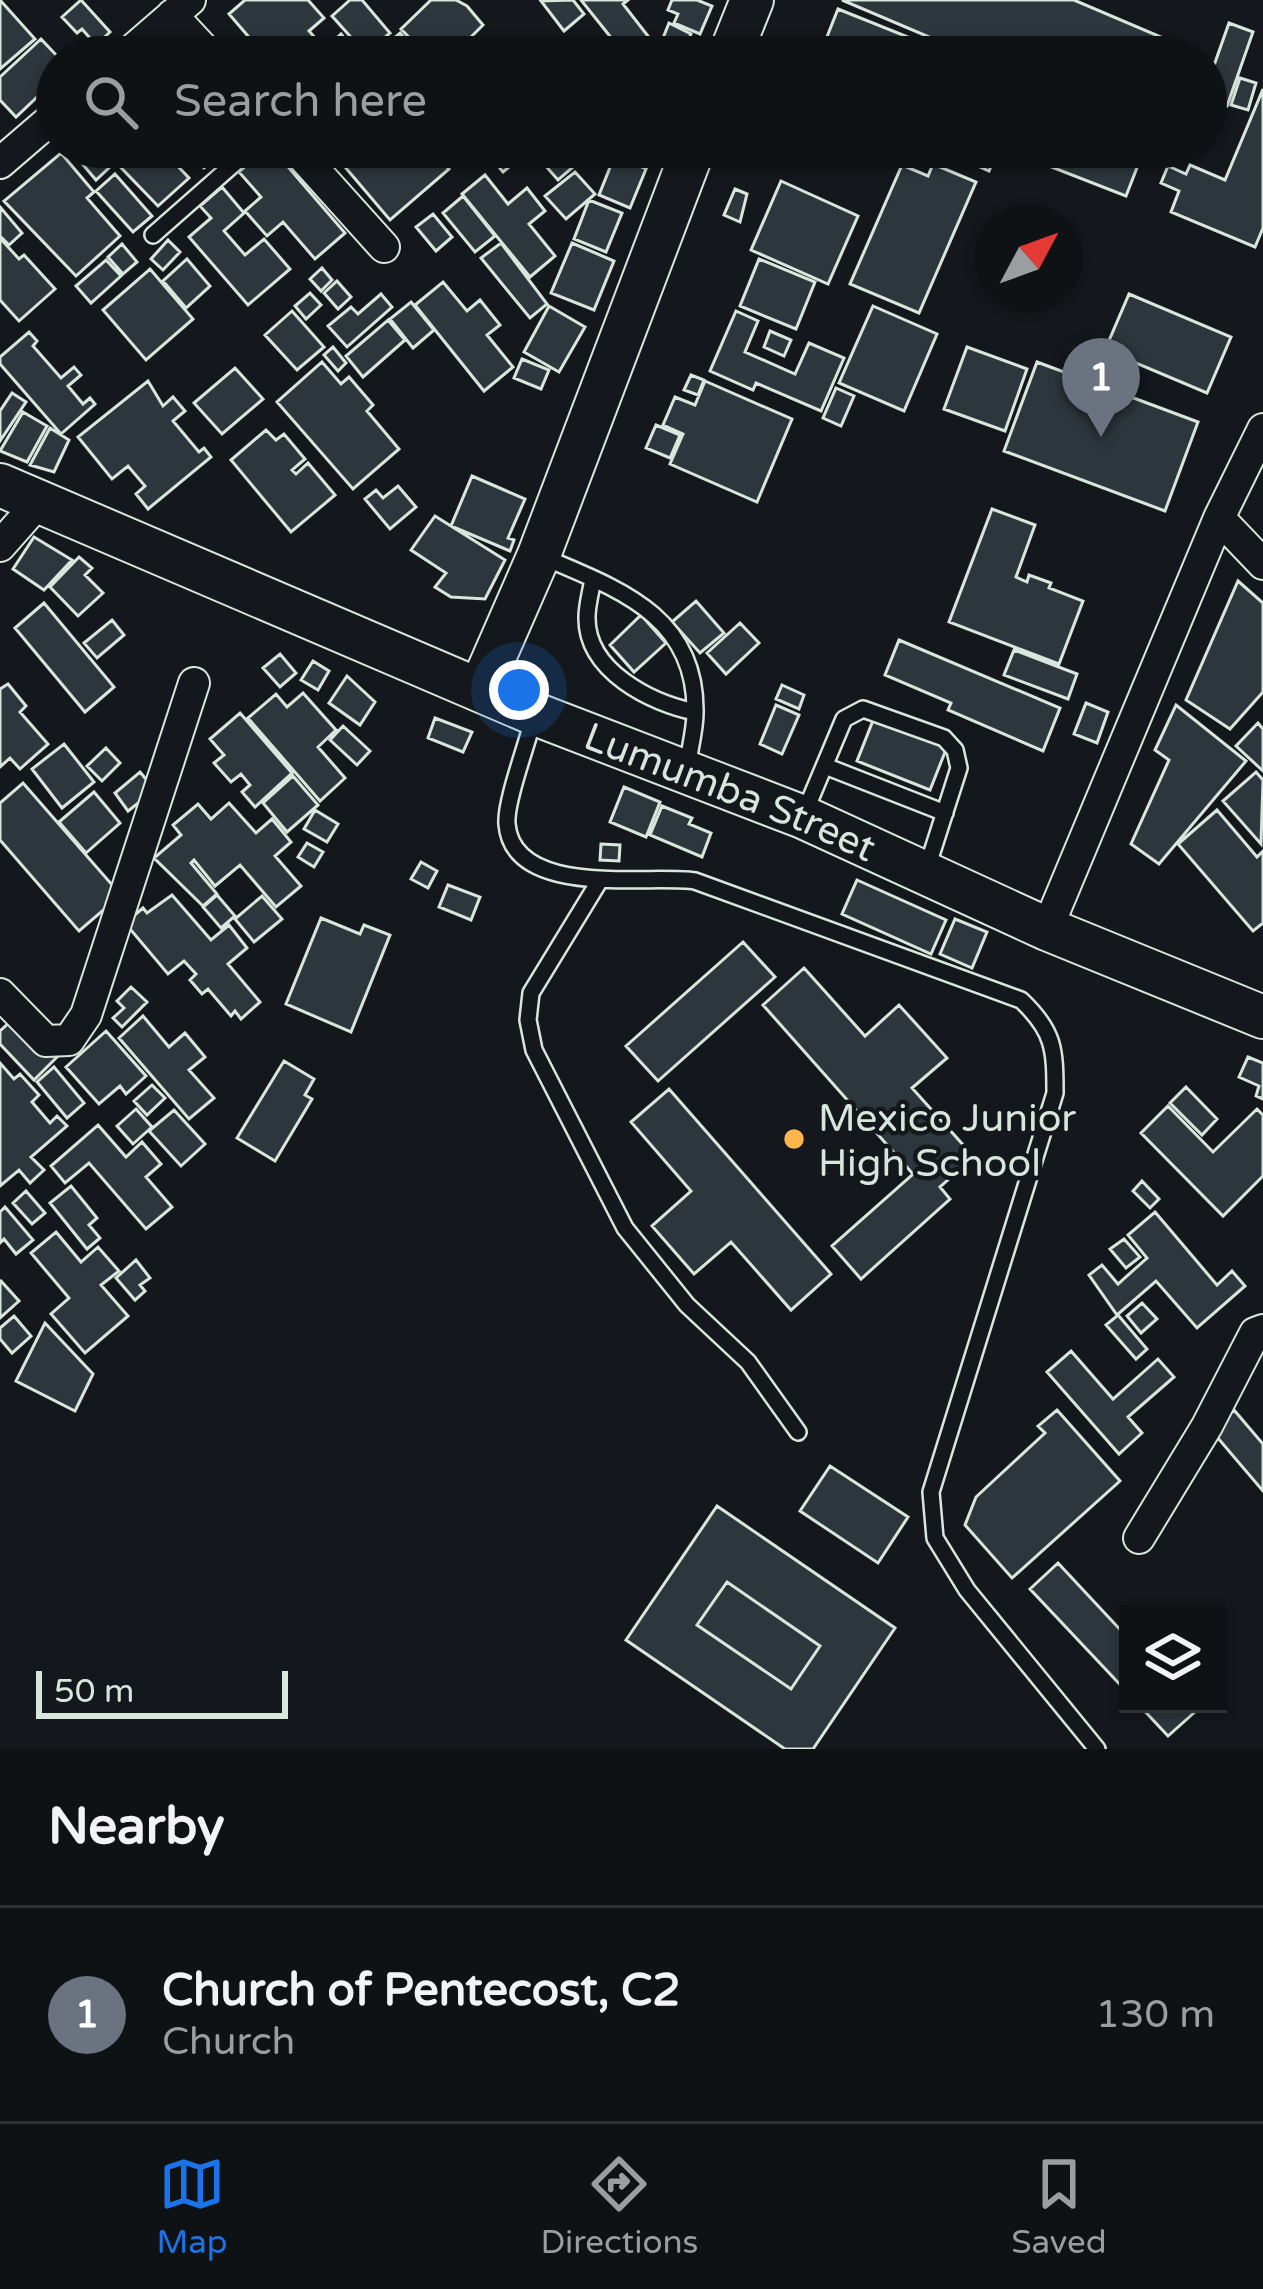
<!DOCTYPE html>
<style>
:root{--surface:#0f1215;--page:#1d2022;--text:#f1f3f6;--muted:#9b9ea0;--line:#2f3234;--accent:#1a73e8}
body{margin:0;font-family:"Varela Round",sans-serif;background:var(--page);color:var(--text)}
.controls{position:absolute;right:36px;bottom:36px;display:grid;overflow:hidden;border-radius:0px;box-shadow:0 3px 9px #0004}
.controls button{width:108px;height:108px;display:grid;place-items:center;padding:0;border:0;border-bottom:3px solid var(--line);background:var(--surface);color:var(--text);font:60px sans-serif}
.compass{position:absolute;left:975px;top:204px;width:108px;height:108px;border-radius:50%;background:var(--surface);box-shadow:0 3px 9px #0004;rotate:49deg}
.scale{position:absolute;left:36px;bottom:30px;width:252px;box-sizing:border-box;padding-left:12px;border:6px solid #d8e6dc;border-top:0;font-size:33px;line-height:42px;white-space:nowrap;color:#d8e6dc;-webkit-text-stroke:9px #14181c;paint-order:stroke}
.you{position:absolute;left:519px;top:690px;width:42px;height:42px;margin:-30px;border:9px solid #fff;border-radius:50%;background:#1a73e8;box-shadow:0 0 0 18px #1a73e833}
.badge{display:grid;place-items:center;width:78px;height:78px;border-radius:50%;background:var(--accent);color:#fff;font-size:39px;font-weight:700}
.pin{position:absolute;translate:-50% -99px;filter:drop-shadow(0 3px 6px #0008)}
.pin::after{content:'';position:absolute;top:63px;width:42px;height:36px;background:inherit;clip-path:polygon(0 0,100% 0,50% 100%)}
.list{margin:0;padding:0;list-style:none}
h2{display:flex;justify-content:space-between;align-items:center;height:156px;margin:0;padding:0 48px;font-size:51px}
h2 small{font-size:39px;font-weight:400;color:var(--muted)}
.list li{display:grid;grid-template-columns:78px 1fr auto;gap:36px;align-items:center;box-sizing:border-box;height:216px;padding:0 48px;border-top:3px solid var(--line)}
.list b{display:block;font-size:45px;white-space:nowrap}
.list p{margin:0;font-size:39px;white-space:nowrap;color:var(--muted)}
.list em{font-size:39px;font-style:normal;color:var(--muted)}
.icon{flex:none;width:66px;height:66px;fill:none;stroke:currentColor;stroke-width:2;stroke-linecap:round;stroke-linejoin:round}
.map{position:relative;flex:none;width:1263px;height:1749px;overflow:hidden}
.search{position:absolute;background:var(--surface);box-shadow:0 3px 9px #0004;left:36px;right:36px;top:36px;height:132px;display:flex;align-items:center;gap:30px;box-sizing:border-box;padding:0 42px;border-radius:66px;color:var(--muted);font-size:45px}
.sheet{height:372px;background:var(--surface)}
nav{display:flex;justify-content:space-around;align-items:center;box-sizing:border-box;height:168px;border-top:3px solid var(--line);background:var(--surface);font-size:33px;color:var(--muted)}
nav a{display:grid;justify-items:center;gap:6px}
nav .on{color:var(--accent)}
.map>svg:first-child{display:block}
.building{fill:#2c363c;stroke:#d8e6dc;stroke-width:3;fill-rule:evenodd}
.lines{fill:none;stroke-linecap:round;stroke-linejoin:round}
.lane-casing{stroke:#d8e6dc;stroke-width:20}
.street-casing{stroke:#d8e6dc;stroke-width:34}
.secondary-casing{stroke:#d8e6dc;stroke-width:46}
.lane{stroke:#14181c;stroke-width:15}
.street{stroke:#14181c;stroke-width:30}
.secondary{stroke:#14181c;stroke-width:42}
.poi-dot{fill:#ffb74d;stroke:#14181c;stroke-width:4.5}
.labels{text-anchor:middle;stroke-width:9;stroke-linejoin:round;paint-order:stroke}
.street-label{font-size:39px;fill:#d8e6dc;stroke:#14181c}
.poi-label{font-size:39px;fill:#d8e6dc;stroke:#14181c;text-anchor:start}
</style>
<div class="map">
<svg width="1263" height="1749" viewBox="0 0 1263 1749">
<rect width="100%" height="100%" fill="#14181c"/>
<!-- building -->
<path class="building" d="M0,0L35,39L0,69Z
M81,0L110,32L96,45L82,29L77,33L62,17Z
M245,0H308L324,18L309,31L325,49L341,34L356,52L350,57H266L229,14Z
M350,0H362L390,33L366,54L332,16Z
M431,0H456L467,6L483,25L463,45L474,57L495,40L507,54L504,57H428L401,29Z
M573,0L584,14L564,31L541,1Z
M581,0H628L623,4L648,36L625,55Z
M672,0H697L712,6L700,34L674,23L678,14L668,10Z
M842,0H1074L1175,43L1169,57H976Z
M838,9L943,51L941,57H819Z
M669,23L691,34L685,48L663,38Z
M1229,23L1253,32L1227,106L1206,98V88Z
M400,33L421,57H372Z
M657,38L682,50L678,57L649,56Z
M41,39L58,57L57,78L16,117L0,100V77Z
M1240,78L1256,83L1248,110L1231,105Z
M1263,89V228L1255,247L1171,212L1179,191L1161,183L1168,166L1186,174L1190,165L1225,180Z
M68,147H99L113,164L96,180Z
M101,147H179L169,157L189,178L158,206Z
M195,147H202L214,160L204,168L190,151Z
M267,147H271L345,233L315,259L283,222L267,236L245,211L261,197L239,172Z
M328,147H408L413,153L419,147H430L449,169L390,220Z
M499,147H519L525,154L503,172L489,155Z
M529,147H556L573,167L558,180Z
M560,147H599L576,166Z
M935,147H999L989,171Z
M1021,147H1145L1126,196L1018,154Z
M61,153L94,192L87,198L120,236L76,276L4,201Z
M615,155L646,169L630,208L599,195Z
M933,164L976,182L919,313L850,284L902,165L928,176Z
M575,172L595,194L566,219L545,196Z
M115,174L152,216L133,232L96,191Z
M485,175L508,204L527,188L545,211L529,224L555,256L530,277L462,194Z
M781,181L858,216L828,284L751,250Z
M222,187L244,213L224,231L245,255L264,239L290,269L248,305L189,237L211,218L200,206Z
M735,189L747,194L740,222L724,215Z
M463,196L495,236L475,252L443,213Z
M589,200L622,213L606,252L574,239Z
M0,207L22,233L9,245L0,236Z
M433,214L452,237L436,251L416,227Z
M0,238L19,259L24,255L55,289L19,321L0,300Z
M168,240L180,252L163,270L151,259Z
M501,243L547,304L530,318L481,258Z
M572,243L614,261L594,310L551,293Z
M122,244L137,262L123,274L108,257Z
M187,259L210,286L186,308L163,281Z
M759,259L815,282L796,329L740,306Z
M106,260L121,276L91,303L76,286Z
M322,268L332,280L321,291L310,279Z
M150,269L193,319L146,360L103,310Z
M337,281L351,297L338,309L324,293Z
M443,282L467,311L480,300L500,325L487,335L513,367L484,391L415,305Z
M310,293L321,305L306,319L295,306Z
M381,294L392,307L347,347L328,326L351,307L358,314Z
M1129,294L1231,337L1207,393L1105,350Z
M411,302L434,330L413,348L390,319Z
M549,306L585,327L559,372L524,352Z
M873,306L937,334L904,411L839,383Z
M292,311L324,347L297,370L265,335Z
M736,311L758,321L745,352L795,374L809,343L844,358L821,411L756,383L753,390L710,371Z
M388,320L405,340L363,377L346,356Z
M770,331L791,340L784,356L764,347Z
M29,332L37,341L33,346L61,378L74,367L81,375L68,386L83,404L90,398L95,404L61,434L0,364V357Z
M333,347L346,363L338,371L324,355Z
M967,347L1027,369L1005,431L944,409Z
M522,359L549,370L541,389L514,378Z
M322,362L341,384L349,377L373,405L367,411L399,449L353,489L277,402Z
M1037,362L1198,422L1165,511L1004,451Z
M235,368L263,399L222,434L194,403Z
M691,375L704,380L698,395L684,390Z
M148,381L163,406L173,397L185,411L173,421L199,452L204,448L211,457L148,509L136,494L145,486L128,466L112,479L78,437Z
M705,381L792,419L757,502L670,464L683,434L663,425L675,397L695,405Z
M836,388L854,396L841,426L823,418Z
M12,393L26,402L0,441V411Z
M23,412L47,426L27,462L0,451Z
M656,425L680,435L670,458L646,448Z
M50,428L69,440L54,472L30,465Z
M266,430L276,440L284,434L305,459L292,470L296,474L308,463L335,495L291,532L231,460Z
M472,476L525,499L508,538L514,540L510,551L451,526Z
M398,486L416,507L390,529L365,499L376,490L383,498Z
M992,509L1035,525L1016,577L1027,582L1029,575L1051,583L1049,588L1083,601L1059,664L949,622Z
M435,516L505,560L485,599L451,597L435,587L446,573L411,550Z
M34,537L72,560L44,590L13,569Z
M79,557L92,568L85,575L103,593L78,616L50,587Z
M1238,581L1263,603V692L1230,729L1186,700Z
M696,601L724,633L700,653L672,622Z
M44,603L114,687L85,712L15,628Z
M641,615L666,643L634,672L610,645Z
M112,620L124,635L97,658L84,643Z
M740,623L759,643L726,674L707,653Z
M899,640L1060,708L1043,751L948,710L951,703L885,675Z
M1014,650L1077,674L1068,699L1004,675Z
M280,654L296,673L280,687L263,668Z
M313,661L329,671L318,690L301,680Z
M347,676L375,702L360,725L329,703Z
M8,684L26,706L20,712L48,744L20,769L10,758L0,767V689Z
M782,685L804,695L799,709L776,699Z
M303,693L336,730L318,747L345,778L320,801L248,718L276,694L287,707Z
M1086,703L1108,712L1097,743L1074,734Z
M776,705L799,715L782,754L760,744Z
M1176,705L1246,761L1159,864L1131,844L1169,760L1155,750Z
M240,713L292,773L255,807L242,792L250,785L241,774L231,782L214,763L224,755L210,739Z
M435,718L472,732L463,752L428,738Z
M874,718L947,747L930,790L857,761Z
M1258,723L1263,729V771L1236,746Z
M343,726L370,751L357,765L330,740Z
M64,744L94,782L62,808L32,769Z
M106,748L120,763L102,781L87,766Z
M140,772L155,790L128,811L115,793Z
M1256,772L1263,780L1261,844L1223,801Z
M293,776L318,805L287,832L263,803Z
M23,783L121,895L79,931L0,840V803Z
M624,787L660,802L646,837L610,822Z
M94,792L120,823L86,853L59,822Z
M229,803L256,833L272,819L291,842L275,856L301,886L276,907L240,865L215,886L194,860L191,863L217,894L203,906L154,858L181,835L173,825L198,804L211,819Z
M662,806L692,818L689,824L711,833L702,857L650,835Z
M315,810L338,824L327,842L304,829Z
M1217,810L1257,857L1263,851V923L1253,931L1178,844Z
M307,843L323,852L314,867L298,857Z
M601,844L620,845L619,861L600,860Z
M421,862L437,871L428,888L411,879Z
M857,880L946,920L931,954L842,914Z
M448,885L480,897L471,920L439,907Z
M172,895L211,940L229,925L247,948L228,964L260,1002L241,1019L235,1011L231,1016L208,989L202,994L190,980L196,974L184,961L168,974L125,923L143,908L147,913Z
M217,895L235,916L221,928L203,907Z
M262,896L282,919L254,942L235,919Z
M321,918L360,934L364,925L390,935L351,1032L286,1004Z
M955,919L987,932L972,968L940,954Z
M743,942L775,977L658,1081L626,1046Z
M804,968L865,1036L899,1005L947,1058L912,1088L974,1157L940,1187L950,1199L861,1279L832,1246L913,1174L763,1005Z
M131,987L147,1002L122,1027L113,1018L124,1008L117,1001Z
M143,1016L169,1047L185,1033L205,1057L189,1070L214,1098L189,1119L119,1038Z
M12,1020L38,1036L57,1057L34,1080L0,1044V1031Z
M106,1031L146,1076L126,1094L120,1086L99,1104L66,1067Z
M1248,1057L1263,1063V1099L1256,1096L1259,1086L1239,1077Z
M284,1061L314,1079L305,1095L312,1099L275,1161L237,1138Z
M0,1063L14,1079L20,1074L39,1095L32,1102L50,1123L57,1116L67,1126L31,1157L44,1170L30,1183L19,1170L0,1186Z
M54,1067L84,1103L67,1118L37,1082Z
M152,1085L165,1098L147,1115L134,1101Z
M1186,1087L1217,1119L1202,1135L1170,1103Z
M669,1089L831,1274L791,1310L731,1242L694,1274L652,1226L691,1191L631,1122Z
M1168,1106L1213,1152L1257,1109L1263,1115V1176L1223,1216L1141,1133Z
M136,1109L152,1127L133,1144L117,1126Z
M174,1110L205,1144L181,1166L149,1131Z
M98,1125L126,1157L142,1142L161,1164L146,1177L172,1207L146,1229L89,1163L65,1183L51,1166Z
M1142,1181L1159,1199L1150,1208L1133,1191Z
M71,1186L97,1218L89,1225L100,1238L87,1249L50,1203Z
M26,1191L45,1213L32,1224L13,1203Z
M5,1207L33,1240L16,1254L4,1239L0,1243V1212Z
M1155,1212L1217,1285L1232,1271L1245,1286L1197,1328L1156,1281L1117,1315L1089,1275L1102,1265L1118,1284L1147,1258L1128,1235Z
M56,1232L81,1262L98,1247L119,1271L101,1285L128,1316L85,1353L51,1314L69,1298L31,1253Z
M1124,1239L1140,1257L1126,1268L1110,1249Z
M136,1260L150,1278L140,1285L145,1291L135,1300L116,1278Z
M1,1281L19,1301L0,1318V1282Z
M1142,1303L1157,1319L1141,1333L1127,1316Z
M1118,1315L1147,1349L1136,1359L1106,1325Z
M14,1316L31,1336L12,1353L0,1339V1328Z
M45,1323L93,1374L75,1411L16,1381Z
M1071,1351L1113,1399L1158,1359L1174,1377L1128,1417L1142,1433L1119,1454L1047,1372Z
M1057,1410L1120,1481L1012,1578L965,1525L976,1497L1045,1433L1038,1426Z
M1234,1410L1263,1444V1491L1211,1430Z
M830,1466L908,1517L878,1563L800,1511Z
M717,1506L895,1628L813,1749H785L626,1640ZM727,1582L820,1646L791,1689L697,1625Z
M1058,1563L1128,1638V1693L1030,1589Z
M727,1582L820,1646L791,1689L697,1625Z
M1138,1704H1189L1196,1711L1168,1736Z"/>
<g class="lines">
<defs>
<path id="lane" d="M153,235L253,147
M541,556C615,588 697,614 695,713C695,731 689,751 687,769
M593,579C591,591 587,605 587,617C586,671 651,703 695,712
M534,716C528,742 505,802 507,824C513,899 649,874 695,881L1021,1000C1054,1031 1055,1049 1055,1093L931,1492L935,1538L967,1590L1097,1749
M825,766L945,813
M804,814L844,719L863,709L944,738L955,750L959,768L926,871
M600,880L531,993L528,1020L534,1050L625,1228L687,1305L748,1362L798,1432"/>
<path id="street" d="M172,15L211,57
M124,57L190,0
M294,147L384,247
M0,163L57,114
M1219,518L1263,564
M0,546L38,503
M1047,929L1219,518L1263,429
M0,994L46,1041L69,1040L86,1015L194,683
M1139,1538L1207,1426L1255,1333L1263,1330"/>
<g id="secondary">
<path d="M729,57L752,0"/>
<path id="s1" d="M0,485L535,714L803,817L1047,929L1263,1017"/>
<path d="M480,690L539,555L694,147"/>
</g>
</defs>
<!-- lane casing -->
<use href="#lane" class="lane-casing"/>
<!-- street casing -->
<use href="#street" class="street-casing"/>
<!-- secondary casing -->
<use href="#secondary" class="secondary-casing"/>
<!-- lane -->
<use href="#lane" class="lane"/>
<!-- street -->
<use href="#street" class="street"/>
<!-- secondary -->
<use href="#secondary" class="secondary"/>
</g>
<!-- markers -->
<circle class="poi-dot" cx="794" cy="1139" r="12"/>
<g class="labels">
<!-- street labels -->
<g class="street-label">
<text dy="14" stroke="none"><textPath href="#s1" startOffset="792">Lumumba Street</textPath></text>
</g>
<!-- poi labels -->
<g class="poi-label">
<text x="818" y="1131">Mexico Junior<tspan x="818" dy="45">High School</tspan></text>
</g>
</g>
</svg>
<div class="controls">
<button><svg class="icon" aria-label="layers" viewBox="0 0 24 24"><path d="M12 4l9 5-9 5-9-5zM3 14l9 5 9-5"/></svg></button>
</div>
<svg class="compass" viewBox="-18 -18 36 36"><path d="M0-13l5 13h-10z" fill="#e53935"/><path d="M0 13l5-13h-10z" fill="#9b9ea0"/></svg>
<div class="scale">50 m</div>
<div class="you"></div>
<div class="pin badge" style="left:1101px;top:437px;background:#6b7280">1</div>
<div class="search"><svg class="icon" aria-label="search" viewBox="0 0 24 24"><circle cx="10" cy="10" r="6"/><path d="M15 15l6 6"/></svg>Search here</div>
</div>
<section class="sheet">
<h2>Nearby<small></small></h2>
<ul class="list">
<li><span class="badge" style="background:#6b7280">1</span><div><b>Church of Pentecost, C2</b><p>Church</p></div><em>130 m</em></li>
</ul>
</section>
<nav>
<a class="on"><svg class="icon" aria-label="map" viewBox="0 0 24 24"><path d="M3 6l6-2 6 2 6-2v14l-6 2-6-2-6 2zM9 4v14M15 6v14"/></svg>Map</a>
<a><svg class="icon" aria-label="directions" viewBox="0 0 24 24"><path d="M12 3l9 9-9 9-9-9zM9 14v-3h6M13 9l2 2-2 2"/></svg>Directions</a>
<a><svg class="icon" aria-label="saved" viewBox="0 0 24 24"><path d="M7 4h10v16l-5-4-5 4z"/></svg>Saved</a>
</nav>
